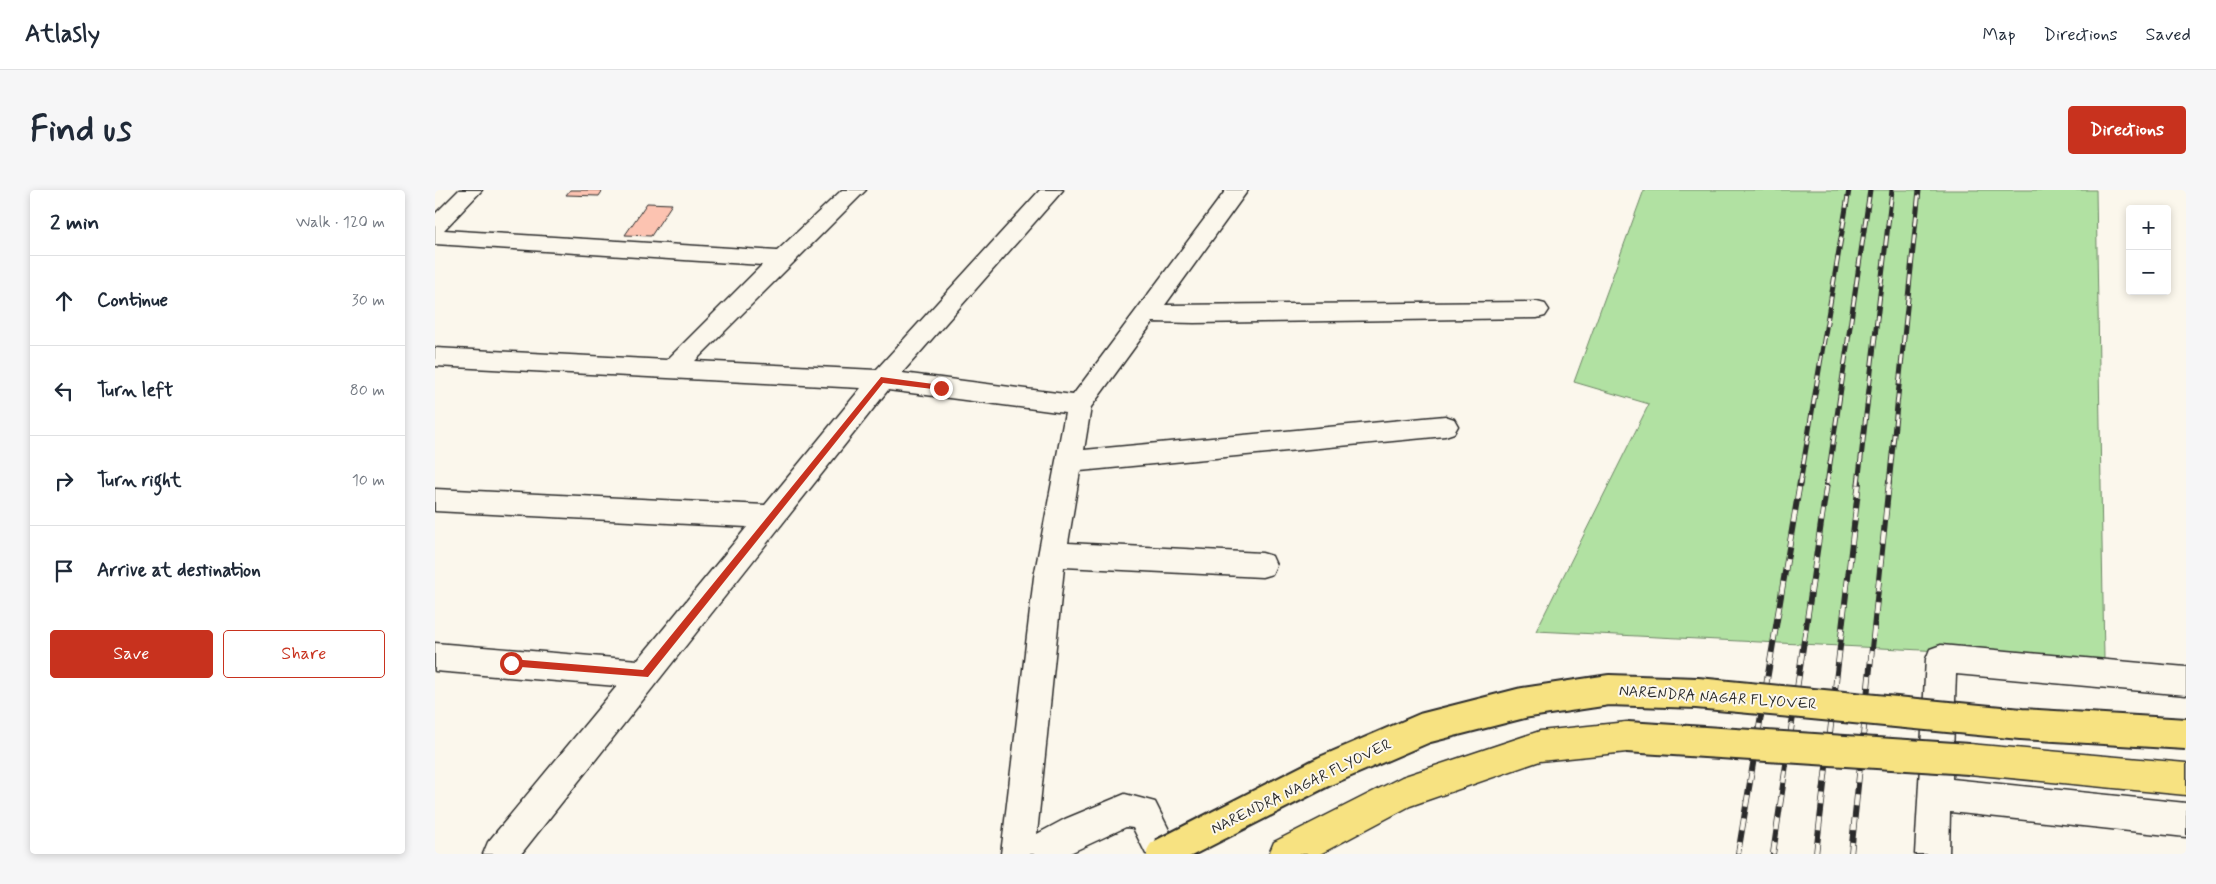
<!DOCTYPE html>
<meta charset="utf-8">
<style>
:root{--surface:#fff;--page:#f6f6f7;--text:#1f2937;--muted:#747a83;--line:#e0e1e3;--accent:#c8321e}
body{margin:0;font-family:Mynerve,sans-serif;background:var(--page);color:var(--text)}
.controls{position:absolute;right:15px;top:15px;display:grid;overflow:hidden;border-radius:5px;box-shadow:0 2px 8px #0003}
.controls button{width:45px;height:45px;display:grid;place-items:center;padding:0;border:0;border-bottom:1px solid var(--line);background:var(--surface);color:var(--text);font:25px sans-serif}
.stop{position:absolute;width:15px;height:15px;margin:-11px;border:4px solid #c8321e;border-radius:50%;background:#fff}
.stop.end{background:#c8321e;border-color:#fff;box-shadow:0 1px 5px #0008}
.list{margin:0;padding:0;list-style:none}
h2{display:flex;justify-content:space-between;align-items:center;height:65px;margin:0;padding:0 20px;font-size:21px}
h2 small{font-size:16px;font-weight:400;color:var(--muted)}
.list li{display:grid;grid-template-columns:32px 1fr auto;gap:15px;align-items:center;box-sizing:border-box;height:90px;padding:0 20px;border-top:1px solid var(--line)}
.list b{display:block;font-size:19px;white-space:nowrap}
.list em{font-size:16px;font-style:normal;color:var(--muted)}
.actions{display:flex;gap:10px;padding:15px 20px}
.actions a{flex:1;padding:11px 0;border:1px solid var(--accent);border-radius:5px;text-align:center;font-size:18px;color:var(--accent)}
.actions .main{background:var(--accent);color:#fff}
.icon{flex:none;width:28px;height:28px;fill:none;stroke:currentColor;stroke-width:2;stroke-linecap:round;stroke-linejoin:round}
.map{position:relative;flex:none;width:1751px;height:664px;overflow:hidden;border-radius:5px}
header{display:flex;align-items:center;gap:30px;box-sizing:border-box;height:70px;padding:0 25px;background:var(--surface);border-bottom:1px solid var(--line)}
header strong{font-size:24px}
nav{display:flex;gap:28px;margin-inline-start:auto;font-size:18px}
.intro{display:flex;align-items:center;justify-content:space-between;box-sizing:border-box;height:120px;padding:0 30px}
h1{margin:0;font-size:35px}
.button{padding:12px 22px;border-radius:5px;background:var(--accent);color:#fff;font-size:18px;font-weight:700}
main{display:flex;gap:30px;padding:0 30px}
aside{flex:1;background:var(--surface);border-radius:5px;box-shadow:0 2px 8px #0003}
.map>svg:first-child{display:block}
.green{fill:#b1e1a2;stroke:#6e8666}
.building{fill:#fcc3b1;stroke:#2b2b2b}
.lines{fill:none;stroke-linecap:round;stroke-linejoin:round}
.minor-casing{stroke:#2b2b2b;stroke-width:3}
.major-casing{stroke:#2b2b2b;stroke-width:3}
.minor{fill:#fbf7ec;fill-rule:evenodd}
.major{fill:#f7e281;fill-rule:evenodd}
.rail-far1-casing{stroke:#2b2b2b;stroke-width:5}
.rail-casing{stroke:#2b2b2b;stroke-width:6}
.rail-far1{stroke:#fbf7ec;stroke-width:3;stroke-dasharray:10;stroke-linecap:butt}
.rail{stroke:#fbf7ec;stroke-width:4.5;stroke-dasharray:12;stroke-linecap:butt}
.major-bridge-casing{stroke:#2b2b2b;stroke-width:34;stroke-linecap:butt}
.major-bridge{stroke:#f7e281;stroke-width:30}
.route{fill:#c8321e}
.labels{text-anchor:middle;stroke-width:4;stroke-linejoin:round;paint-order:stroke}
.street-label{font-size:15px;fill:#2b2b2b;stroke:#fbf7ec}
</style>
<header>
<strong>Atlasly</strong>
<nav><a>Map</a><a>Directions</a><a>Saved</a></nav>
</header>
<div class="intro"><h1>Find us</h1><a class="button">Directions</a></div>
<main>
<aside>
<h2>2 min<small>Walk · 120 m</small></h2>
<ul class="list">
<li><svg class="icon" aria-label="ahead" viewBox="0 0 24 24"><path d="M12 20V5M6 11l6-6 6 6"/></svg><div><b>Continue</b></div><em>30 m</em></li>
<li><svg class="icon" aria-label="left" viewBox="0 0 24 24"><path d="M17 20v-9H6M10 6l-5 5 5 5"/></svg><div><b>Turn left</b></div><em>80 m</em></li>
<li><svg class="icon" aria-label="right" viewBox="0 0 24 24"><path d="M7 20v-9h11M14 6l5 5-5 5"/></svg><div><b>Turn right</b></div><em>10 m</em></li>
<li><svg class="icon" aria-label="arrive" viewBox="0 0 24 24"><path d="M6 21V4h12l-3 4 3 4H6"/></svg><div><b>Arrive at destination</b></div></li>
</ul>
<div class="actions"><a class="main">Save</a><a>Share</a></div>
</aside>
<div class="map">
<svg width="1751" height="664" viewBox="0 0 1751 664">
<rect width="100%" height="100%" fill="#fbf7ec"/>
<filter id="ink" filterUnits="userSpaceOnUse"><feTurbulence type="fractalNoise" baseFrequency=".02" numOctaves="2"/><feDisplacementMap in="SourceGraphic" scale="10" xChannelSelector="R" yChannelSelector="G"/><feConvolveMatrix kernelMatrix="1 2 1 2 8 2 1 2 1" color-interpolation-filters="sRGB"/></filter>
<g filter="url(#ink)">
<!-- green -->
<path class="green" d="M1209,0H1661L1669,469L1101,441L1214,214L1139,192Z"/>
<!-- building -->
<path class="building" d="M135,0H168L164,6L131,5Z
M212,13L237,14L216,46L190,45Z"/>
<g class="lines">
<defs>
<path id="minor" d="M24,0H47L9,40L342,61L407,0H431L260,171L441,180L605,0H628L467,183L638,205L791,0H813L730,115L1102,112L1110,114L1114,120L1110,126L1102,128L759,133L718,132L656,217L649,260L1010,226L1019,229L1023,236L1019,243L1010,246L645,281L633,353L827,363L837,366L841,375L837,384L827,387L629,377L602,644L630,629L690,604L720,612L746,664H711L698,638L691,637L633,664H566L599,387L630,223L453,200L86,664H48L53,652L182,496L0,481V453L203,470L312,337L0,321V299L330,315L426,198L0,176V158L232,170L327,75L0,54V24Z
M1506,455L1751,477V505L1521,484L1517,589L1751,613V647L1515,622L1514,664H1480L1491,469L1495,459Z"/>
<path id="major" d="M1192,532L1203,536L1208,547L1203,558L1192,562L1105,571L975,616L885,664H834L839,652L967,587L1105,541Z
M1534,554L1751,573V605L1534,584L1523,580L1518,569L1523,558Z"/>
</defs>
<!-- minor casing -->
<use href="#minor" class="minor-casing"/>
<!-- major casing -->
<use href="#major" class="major-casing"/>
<!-- minor -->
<use href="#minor" class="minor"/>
<!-- major -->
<use href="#major" class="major"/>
<defs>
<path id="rail-far1" d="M1365,294L1414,0
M1392,294L1435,0
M1423,294L1457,0
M1454,294L1484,0"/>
<path id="rail" d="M1303,664L1365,292
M1338,664L1392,292
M1381,664L1424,292
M1416,664L1454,292"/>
</defs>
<!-- rail-far1 casing -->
<use href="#rail-far1" class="rail-far1-casing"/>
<!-- rail casing -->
<use href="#rail" class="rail-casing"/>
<!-- rail-far1 -->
<use href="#rail-far1" class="rail-far1"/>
<!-- rail -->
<use href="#rail" class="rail"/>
<defs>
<path id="major-bridge" d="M1192,547L1534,569
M727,664L890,581L990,538L1088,513L1174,500L1262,503L1586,534L1751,544"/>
</defs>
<!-- major-bridge casing -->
<use href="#major-bridge" class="major-bridge-casing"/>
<!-- major-bridge -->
<use href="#major-bridge" class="major-bridge"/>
</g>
</g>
<!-- route -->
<path class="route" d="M446,187L506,195L509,198L506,200L448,193L213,487L73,476V470L76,469L208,480Z"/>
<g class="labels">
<!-- street labels -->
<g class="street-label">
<text transform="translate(1283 507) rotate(4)" y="5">NARENDRA NAGAR FLYOVER</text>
<text transform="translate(866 596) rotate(-26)" y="5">NARENDRA NAGAR FLYOVER</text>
</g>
</g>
</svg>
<div class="controls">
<button>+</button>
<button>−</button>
</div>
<div class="stop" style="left:76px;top:473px"></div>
<div class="stop end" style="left:506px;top:198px"></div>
</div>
</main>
